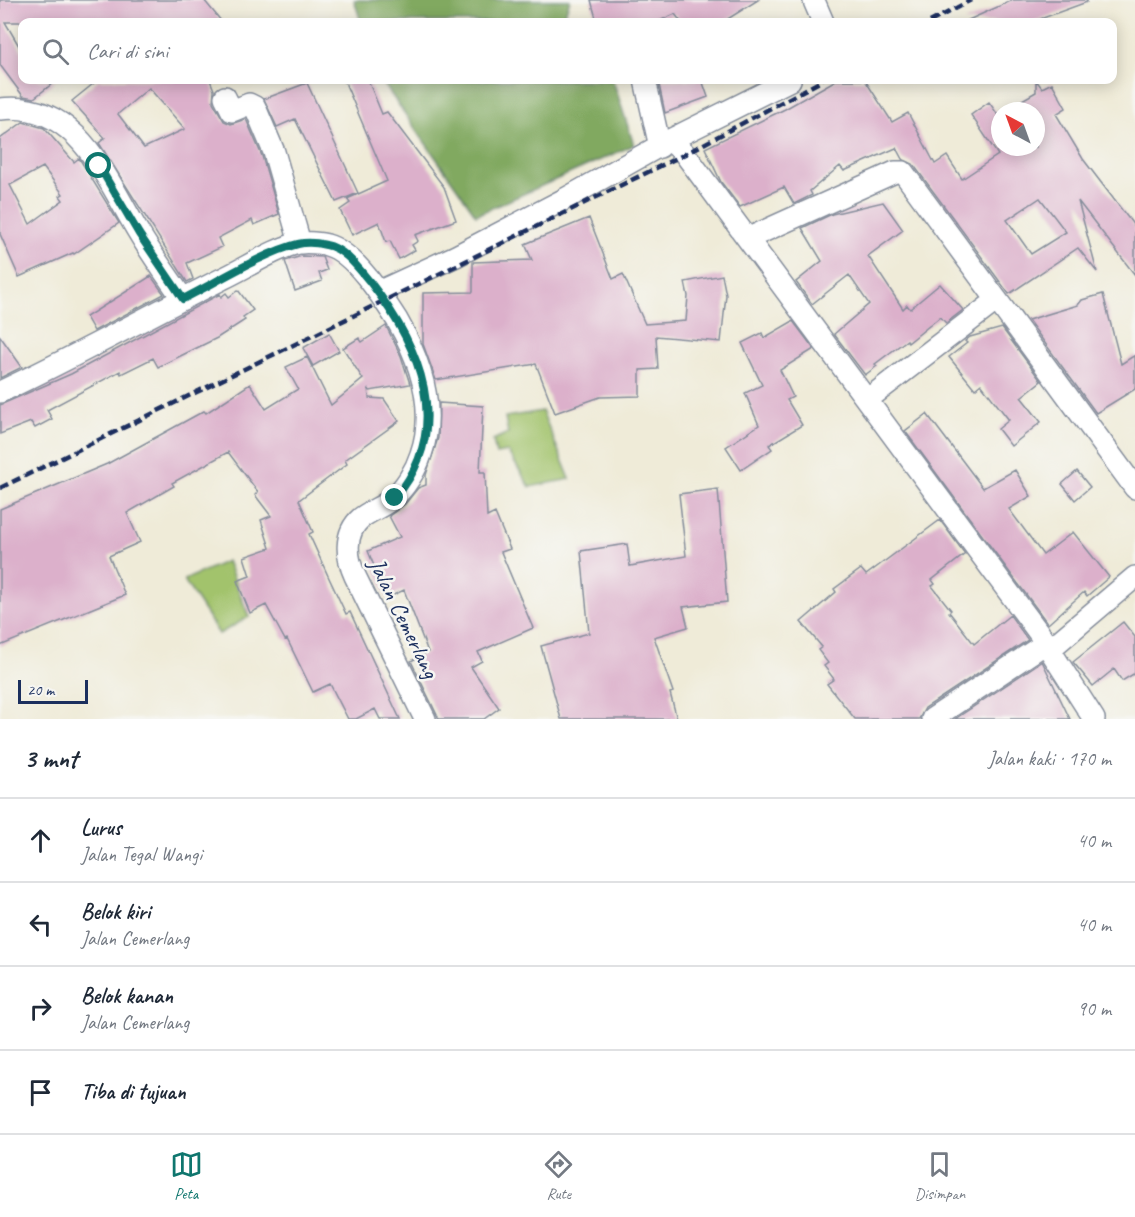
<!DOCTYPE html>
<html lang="id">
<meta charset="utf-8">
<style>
:root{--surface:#fff;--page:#f6f6f7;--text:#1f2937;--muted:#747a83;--line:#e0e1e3;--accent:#0f766e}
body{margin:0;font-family:Caveat,sans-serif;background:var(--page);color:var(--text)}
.compass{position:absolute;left:991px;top:102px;width:54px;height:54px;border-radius:50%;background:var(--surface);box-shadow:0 3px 15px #0003;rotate:319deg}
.scale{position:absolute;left:18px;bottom:15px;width:70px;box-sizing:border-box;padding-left:6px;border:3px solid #1b2f5e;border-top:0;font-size:16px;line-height:21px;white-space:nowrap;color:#1b2f5e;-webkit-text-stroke:4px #f6f6f2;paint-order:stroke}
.stop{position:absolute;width:18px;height:18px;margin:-14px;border:4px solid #0f766e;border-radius:50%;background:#fff}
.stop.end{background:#0f766e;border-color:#fff;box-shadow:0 2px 6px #0008}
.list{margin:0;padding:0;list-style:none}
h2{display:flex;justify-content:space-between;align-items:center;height:78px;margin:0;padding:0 24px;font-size:26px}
h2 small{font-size:20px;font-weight:400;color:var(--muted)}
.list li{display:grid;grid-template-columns:39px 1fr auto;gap:18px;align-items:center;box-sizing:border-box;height:84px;padding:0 24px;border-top:2px solid var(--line)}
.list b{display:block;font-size:22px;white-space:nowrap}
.list p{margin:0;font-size:20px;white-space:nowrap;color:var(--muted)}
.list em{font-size:20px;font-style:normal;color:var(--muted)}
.icon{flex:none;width:33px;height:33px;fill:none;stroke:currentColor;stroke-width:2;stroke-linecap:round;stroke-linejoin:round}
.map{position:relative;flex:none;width:1135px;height:719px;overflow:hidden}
.search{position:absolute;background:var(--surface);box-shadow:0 3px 15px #0003;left:18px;right:18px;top:18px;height:66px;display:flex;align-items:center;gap:15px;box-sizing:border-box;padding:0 21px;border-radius:12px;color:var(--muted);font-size:22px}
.sheet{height:414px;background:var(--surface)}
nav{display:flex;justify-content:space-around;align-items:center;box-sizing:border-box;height:84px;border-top:2px solid var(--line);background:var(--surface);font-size:16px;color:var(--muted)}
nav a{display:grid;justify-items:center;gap:3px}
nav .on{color:var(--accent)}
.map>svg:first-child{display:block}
.green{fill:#a2c36c;stroke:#5e7965;stroke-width:1.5}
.forest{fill:#81a960;stroke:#4e6c5f;stroke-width:1.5}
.building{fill:#dcb0cb;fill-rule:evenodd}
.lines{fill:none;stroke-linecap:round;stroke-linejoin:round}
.street-casing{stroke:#858d9b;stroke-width:24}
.street{stroke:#fff;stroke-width:21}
.rail{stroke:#1b2f5e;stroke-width:4.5;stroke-dasharray:9 4.5;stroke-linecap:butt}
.route{stroke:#0f766e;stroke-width:8}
.labels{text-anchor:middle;stroke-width:5;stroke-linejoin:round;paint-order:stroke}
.street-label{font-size:24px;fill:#1b2f5e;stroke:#f6f6f2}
</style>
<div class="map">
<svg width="1135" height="719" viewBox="0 0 1135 719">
<rect width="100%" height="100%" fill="#f6f6f2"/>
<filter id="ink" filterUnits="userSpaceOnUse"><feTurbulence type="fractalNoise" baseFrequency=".0167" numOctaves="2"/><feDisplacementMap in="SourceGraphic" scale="12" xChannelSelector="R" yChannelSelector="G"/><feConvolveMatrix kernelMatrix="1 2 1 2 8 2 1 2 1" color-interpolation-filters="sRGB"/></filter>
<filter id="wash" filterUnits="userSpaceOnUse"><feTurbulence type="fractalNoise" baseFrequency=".008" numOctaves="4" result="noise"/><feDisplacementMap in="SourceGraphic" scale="24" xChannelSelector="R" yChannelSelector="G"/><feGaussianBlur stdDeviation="1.35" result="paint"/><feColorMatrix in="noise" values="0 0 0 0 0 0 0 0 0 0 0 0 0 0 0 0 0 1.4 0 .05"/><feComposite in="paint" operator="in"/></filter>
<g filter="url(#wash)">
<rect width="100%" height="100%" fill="#efebd8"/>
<!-- green -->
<path class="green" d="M542,411L570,479L530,487L508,452L496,454L493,440L508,433L505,417Z
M227,561L249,617L219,634L184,580Z"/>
<!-- forest -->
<path class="forest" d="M354,0H570L562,22H361Z
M381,80H613L634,145L476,215Z"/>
<g id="blocks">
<!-- building -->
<path class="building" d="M0,0H204L222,22H5L22,51V80H57L34,98L23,96L0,65Z
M591,0H758L723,22H681L675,14L657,22H597Z
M1013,0H1087V2L1032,22H964Z
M98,80H210L214,90L213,102L224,121L231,124L246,119L262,156L279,214L254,225L252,220L218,238L222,247L187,263L193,279L187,282L99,143L105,138L72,101ZM149,88L185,129L144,148L118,114Z
M344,80H368L382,114L387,112L444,187L456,220L415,235L418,241L412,245L415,250L399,259L390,241L386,242L379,222L352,235L340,210L350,203L347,199L387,181Z
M658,80H702L708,97L665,113Z
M836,80H865L892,122L908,113L935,164L947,156L962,179L998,155L971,115L989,102L1000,118V147H1036V111H1003L1036,92V80L1042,88L1052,83L1066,108L1056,114L1083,159L1135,227V275L1078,201L1097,272L1078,248L1009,294L913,164L902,159L896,148L844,171L840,166L810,191L812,195L794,204L784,187L740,207L721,182L705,148L785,109ZM1040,198L1066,232L1031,254L1007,220Z
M307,83L358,193L336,202L295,119L277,127L264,99Z
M23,122L44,128L74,162L79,158L119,223L74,254L73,253L19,277L0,234V139ZM43,167L63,194L60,196L63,200L30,224L10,185Z
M883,202L903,230L868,256L903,309L907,305L910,309L940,284L963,310L946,323L940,317L908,343L907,340L875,364L877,366L865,375L834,334L869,304L849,275L812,304L796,282L822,261L802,228L832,214Z
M589,218L613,279L623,274L645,324L686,321L688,296L685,282L722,275L726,295L721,342L656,336L658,369L640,370V396L600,397L555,413L536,364L436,380L423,344V293L473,292V262L532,260L525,244Z
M302,256L322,257L327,270L319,273L322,281L295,291L285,261Z
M151,276L164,294L94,331L86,317Z
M238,290L253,310L243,317L245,320L217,338L158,367L153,358L121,374L120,371L47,410L52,419L35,428L31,422L0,434V405L71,374L220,294L221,297L226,293L229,297Z
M1103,294L1121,364L1135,355V389L1096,413L1028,320L1078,305L1082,300Z
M793,321L814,349L780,370L793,397L787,400L802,425L769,445L772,449L741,470L726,447L759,425L745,393L762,385L742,343L762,333L764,338Z
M386,326L401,356L410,384L370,391L368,388L369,398L384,399L399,421L345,460L347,464L299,500L313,532L309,534L329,578L346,614L350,612L400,719H380L375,709L356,719H348L330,684L313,692L287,639L285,640L266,605L250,613L237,581L250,576L244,557L270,548L261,520L271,516L255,495L258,492L228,452L172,483L174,486L127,513L140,542L109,556L125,595L0,646V509L107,464L204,411L206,413L250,384L266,409L298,389L286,367L307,357L331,405L363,379L343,348L359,338L362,342Z
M1002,328L1041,381L1021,397L1041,422L1011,446L998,429L1009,420L981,384L975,389L949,357L967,343L965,341L970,337Z
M329,333L339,351L313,366L303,348Z
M0,336L22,367L0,378Z
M439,403L483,406L480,472H485L487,517L495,513L510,549L501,552L533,628L478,652L482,661L471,667L499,708L484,719H439L411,661L428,652L404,590L387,598L368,551L400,537L389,516L405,504L418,488L426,485V475L438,438Z
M927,414L983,488L1015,470L1031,496L1009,509L1043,555L1073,532L1109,577L1087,596L1084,592L1048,624L905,431Z
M1077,471L1090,487L1075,500L1062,484Z
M718,489L727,602L683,607L688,627L654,637L673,692L670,693L677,719H561L541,646L589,633L581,551L627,544L630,566L686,556L679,494Z
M940,520L965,554L932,580L935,584L932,586L951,610L949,612L974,644L1010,615L1028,640L925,708L919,719H855L827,684L834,679L824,666L828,663L818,650L822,647L801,622L836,592L834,589L861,569L866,575Z
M1123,622L1135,637V673L1122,681L1114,669L1093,686L1073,662Z
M1042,661L1070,719H955Z"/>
</g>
</g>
<g filter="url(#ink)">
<use href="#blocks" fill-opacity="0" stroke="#858d9b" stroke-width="1.5"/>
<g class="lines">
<defs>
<path id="street" d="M814,1L823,22
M645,80L660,147
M225,97L232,111L249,104L255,107L274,152L300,243
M0,109C77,99 106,179 139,233C152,255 168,277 183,299
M670,140L790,80
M749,238L895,172H903L1135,488
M378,292L456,256L565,199L670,140L685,154L1039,633L1094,719
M0,392C75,357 148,316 222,279C244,269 277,247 300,243C307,242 321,243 327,245C354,252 383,298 397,320C420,360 437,408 421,454C416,470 405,488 392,499C383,507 371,510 361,518C344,533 346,557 355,576L425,719
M868,399L997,300
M1050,649L1135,577
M932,719L1046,643"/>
</defs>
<!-- street casing -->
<use href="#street" class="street-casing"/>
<!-- street -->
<use href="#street" class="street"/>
<!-- rail -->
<path class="rail" d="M930,22L971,0
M0,488L685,154L823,80"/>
</g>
</g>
<g class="lines" filter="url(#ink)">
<!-- route -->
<path class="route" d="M99,166L139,234L183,299C215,283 265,252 298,244C306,242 318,243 326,245C344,248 359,269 370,282C420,346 455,428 395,498"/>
</g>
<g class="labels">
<!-- street labels -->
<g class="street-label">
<text transform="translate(404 618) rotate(64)" y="8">Jalan Cemerlang</text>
</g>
</g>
</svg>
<svg class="compass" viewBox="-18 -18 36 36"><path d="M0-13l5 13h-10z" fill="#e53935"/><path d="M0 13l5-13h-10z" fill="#747a83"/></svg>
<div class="scale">20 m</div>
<div class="stop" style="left:99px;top:166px"></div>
<div class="stop end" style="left:395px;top:498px"></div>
<div class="search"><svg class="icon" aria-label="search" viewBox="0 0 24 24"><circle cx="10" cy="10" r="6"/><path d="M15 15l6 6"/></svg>Cari di sini</div>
</div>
<section class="sheet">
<h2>3 mnt<small>Jalan kaki · 170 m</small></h2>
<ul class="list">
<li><svg class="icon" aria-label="ahead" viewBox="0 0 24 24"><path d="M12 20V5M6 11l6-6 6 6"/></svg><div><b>Lurus</b><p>Jalan Tegal Wangi</p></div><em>40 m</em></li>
<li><svg class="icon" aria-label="left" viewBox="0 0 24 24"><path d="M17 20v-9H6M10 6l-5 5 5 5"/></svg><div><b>Belok kiri</b><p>Jalan Cemerlang</p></div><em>40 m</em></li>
<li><svg class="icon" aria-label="right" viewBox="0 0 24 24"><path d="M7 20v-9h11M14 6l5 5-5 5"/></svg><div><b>Belok kanan</b><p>Jalan Cemerlang</p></div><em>90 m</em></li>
<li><svg class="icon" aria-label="arrive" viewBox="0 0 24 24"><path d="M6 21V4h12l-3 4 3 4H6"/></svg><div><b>Tiba di tujuan</b></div></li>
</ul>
</section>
<nav>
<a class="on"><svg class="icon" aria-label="map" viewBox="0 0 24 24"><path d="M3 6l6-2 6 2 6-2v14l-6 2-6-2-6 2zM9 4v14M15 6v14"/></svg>Peta</a>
<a><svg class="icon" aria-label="directions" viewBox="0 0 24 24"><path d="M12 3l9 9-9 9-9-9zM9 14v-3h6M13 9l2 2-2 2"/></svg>Rute</a>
<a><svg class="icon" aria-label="saved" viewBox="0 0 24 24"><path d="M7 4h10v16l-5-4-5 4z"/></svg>Disimpan</a>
</nav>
